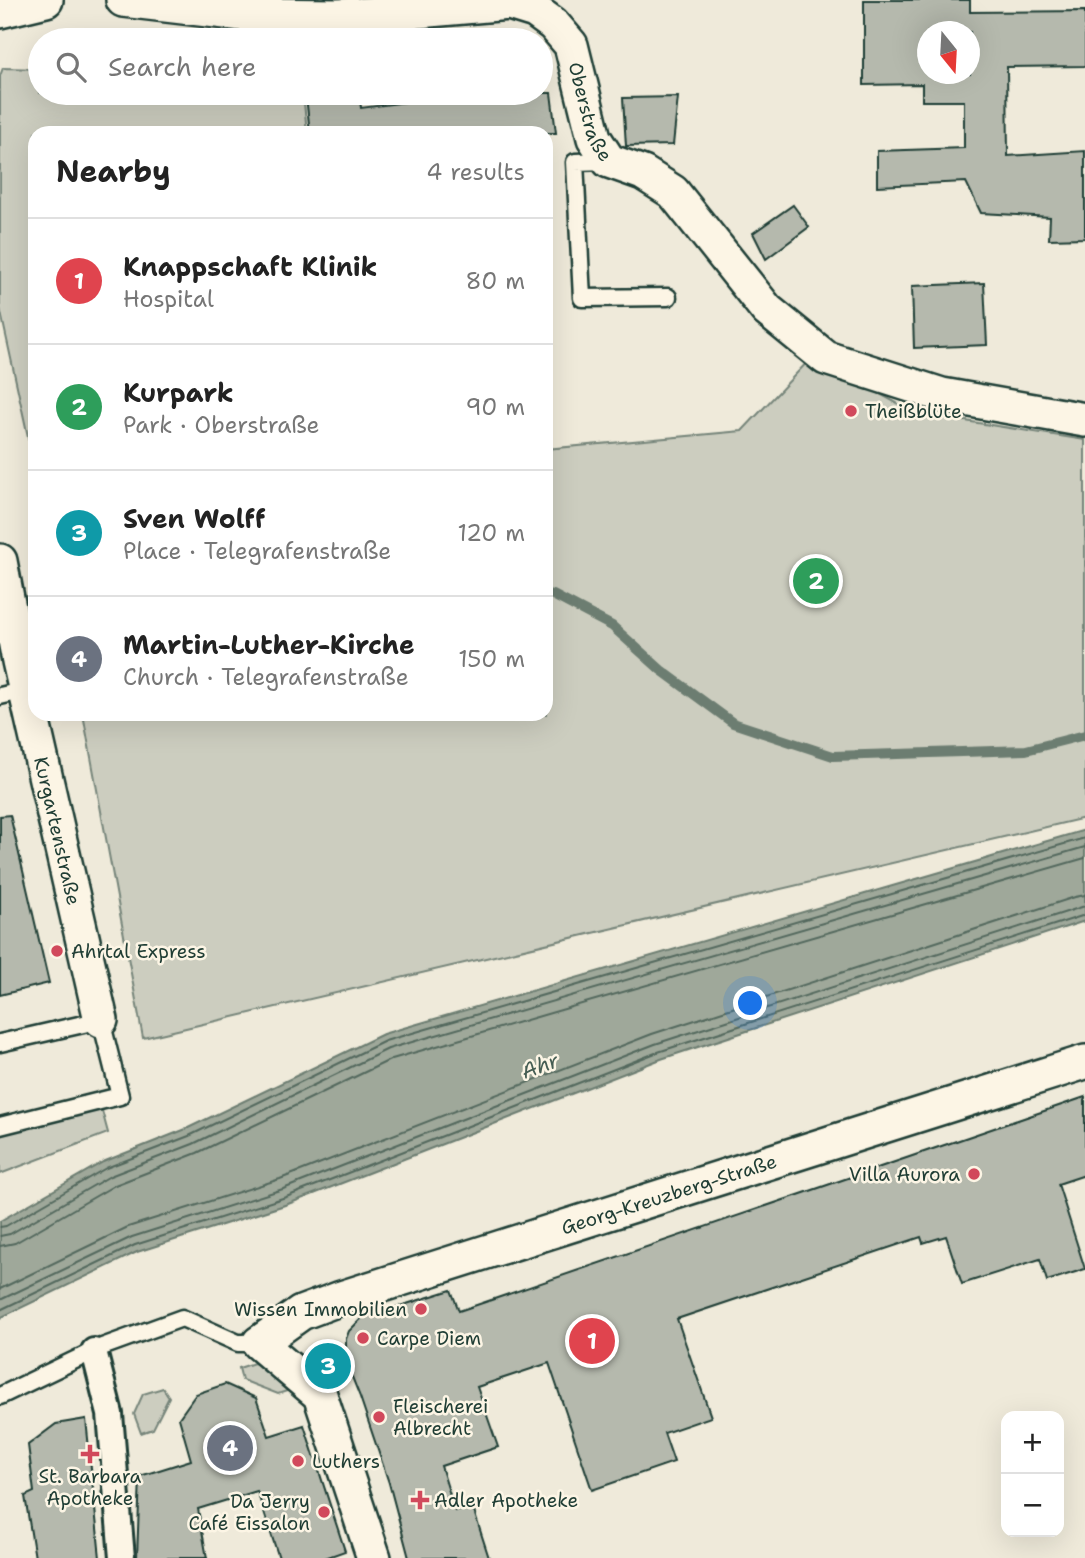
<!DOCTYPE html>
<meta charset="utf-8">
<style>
:root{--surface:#fff;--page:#f2f2f2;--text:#222;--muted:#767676;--line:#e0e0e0;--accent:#d1495b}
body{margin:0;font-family:"Shantell Sans",sans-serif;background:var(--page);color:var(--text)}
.controls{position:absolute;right:21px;bottom:21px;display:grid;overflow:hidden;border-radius:14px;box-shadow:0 7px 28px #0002}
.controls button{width:63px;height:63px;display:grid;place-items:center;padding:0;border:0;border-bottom:2px solid var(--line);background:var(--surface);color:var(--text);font:35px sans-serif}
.compass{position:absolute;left:917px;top:21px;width:63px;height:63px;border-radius:50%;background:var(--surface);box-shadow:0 7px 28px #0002;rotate:162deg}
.you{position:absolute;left:751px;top:1004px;width:24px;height:24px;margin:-18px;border:5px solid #fff;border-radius:50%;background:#1a73e8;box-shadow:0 0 0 10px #1a73e833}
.badge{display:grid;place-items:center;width:46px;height:46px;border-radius:50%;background:var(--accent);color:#fff;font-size:23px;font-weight:700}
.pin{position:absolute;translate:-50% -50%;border:4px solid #fff;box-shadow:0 2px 7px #0006}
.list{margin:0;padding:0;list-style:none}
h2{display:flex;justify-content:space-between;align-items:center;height:91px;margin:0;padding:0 28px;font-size:30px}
h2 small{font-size:23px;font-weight:400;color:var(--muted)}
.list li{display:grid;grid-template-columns:46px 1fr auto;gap:21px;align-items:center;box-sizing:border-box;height:126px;padding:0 28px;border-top:2px solid var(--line)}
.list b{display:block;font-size:26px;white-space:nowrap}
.list p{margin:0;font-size:23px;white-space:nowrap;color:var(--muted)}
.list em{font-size:23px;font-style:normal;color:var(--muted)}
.icon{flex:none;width:38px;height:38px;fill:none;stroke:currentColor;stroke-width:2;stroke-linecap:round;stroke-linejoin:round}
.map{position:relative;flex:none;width:1085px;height:1558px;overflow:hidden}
.search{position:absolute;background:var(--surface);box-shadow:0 7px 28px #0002;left:28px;top:28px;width:525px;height:77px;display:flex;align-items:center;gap:18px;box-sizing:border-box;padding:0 24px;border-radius:38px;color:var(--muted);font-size:26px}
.panel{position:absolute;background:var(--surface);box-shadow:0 7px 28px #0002;left:28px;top:126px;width:525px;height:595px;border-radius:21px}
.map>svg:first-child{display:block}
.green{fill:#cccdbf;stroke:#76857a;stroke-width:2}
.water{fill:#9fa89a;stroke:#6c7d71;stroke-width:2}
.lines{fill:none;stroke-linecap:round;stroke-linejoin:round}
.shore{stroke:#52685d;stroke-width:2}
.stream{stroke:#6c7d71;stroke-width:10}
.building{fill:#b5b9ad;stroke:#1f3d34;stroke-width:2;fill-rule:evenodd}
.service-casing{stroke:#1f3d34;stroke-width:21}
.pedestrian-casing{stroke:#1f3d34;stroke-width:30}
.minor-casing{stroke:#1f3d34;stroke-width:38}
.service{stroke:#fcf5e5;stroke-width:16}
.pedestrian{stroke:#fcf5e5;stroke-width:24}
.minor{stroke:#fcf5e5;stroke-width:33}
.poi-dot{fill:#d1495b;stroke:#fcf5e5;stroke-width:2.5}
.labels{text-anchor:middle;stroke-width:5;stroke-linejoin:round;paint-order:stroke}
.street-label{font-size:19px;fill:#1f3d34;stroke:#fcf5e5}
.poi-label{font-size:19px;fill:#1f3d34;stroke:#fcf5e5;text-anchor:start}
.water-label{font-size:21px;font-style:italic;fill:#455d53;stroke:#fcf5e5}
</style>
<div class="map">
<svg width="1085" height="1558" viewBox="0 0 1085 1558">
<rect width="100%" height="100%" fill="#efeada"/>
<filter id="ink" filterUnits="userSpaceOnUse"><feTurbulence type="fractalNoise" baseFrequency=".0143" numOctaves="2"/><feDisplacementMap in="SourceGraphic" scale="14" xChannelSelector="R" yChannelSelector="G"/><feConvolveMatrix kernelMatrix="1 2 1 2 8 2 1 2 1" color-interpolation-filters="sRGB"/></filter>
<g filter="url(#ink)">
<!-- green -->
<path class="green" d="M3,68L40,69V93H303L307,133H35V469L0,308V76Z
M812,357L915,413L1085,440V818L143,1038L83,714H546V449L742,431Z
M101,1107L108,1133L0,1174V1131Z
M254,1363L273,1371L290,1390L278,1394L242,1380L239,1368Z
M163,1388L169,1397L153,1429L141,1433L134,1414L143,1394Z"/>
<!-- water -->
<path class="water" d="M1085,830V921L661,1059L288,1204L137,1252L0,1318V1221L103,1162L186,1129L383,1034Z"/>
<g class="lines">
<!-- shore -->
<path class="shore" d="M0,1227L6,1226L106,1168L189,1136L385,1041L1085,838
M0,1236L10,1234L110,1176L193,1144L388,1049L1085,847
M0,1246L15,1243L115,1185L197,1153L392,1059L1085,858
M0,1289L128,1227L280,1179L652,1034L1075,897L1085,895
M0,1300L132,1237L283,1189L655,1044L1085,906
M0,1310L135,1245L286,1197L658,1052L1085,915"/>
<!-- stream -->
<path class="stream" d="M546,594L553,595L612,626L661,670L733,723L833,756L1026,750L1085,735"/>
</g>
<!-- building -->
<path class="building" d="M864,0H970V12L1085,11V66L1007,67L1008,156L1085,151V238L1049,239L1050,217L981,213L966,182L877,186V151L964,148V101H922V84L864,85ZM928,32H970V74H928Z
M332,93H359L361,108L415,101L414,93H551L556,133H310L306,96Z
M678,97L673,145L626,146L623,98Z
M793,205L809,227L766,259L753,233Z
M984,283L987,345L914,348L912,286Z
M10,815L49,983L0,995V816Z
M1085,1097V1175L1058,1184L1085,1269L1047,1281L1040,1259L962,1284L946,1236L923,1243L921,1237L677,1319L711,1417L664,1433L674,1462L592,1490L549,1363L477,1387L498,1447L441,1466L455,1511L472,1505L489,1558H409L389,1483L360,1397L346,1362V1339L349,1331L362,1318L451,1290L459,1311Z
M225,1384L256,1398L269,1436L304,1425L345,1551L325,1558H279L257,1491L198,1509L207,1558H137L140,1476L191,1460L179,1418L196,1394Z
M86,1419L100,1558H35L25,1496L34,1492L28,1445L56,1424Z"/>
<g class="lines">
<defs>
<path id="service" d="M609,161L575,162L582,298L668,297
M0,696L26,690
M0,1043L101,1020L120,1096L0,1126
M0,1396L102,1347L182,1318L238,1343H259"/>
<path id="pedestrian" d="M94,1351L110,1414L122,1558"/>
<g id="minor">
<path id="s1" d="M123,0L251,15L337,16L384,14L509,3L535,11L553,24L571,45L594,138L609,161L643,173L673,192L767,310L826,358L942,395L1085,420"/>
<path d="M0,11L46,0"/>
<path id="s2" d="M0,561L19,661L101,1020"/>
<path id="s3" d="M374,1558L320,1395L259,1343L301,1313L341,1298L1085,1062"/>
</g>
</defs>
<!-- service casing -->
<use href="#service" class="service-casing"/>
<!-- pedestrian casing -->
<use href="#pedestrian" class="pedestrian-casing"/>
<!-- minor casing -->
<use href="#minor" class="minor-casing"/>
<!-- service -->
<use href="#service" class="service"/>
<!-- pedestrian -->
<use href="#pedestrian" class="pedestrian"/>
<!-- minor -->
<use href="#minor" class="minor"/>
</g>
</g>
<!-- markers -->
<g class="poi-dot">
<circle cx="851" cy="411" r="7"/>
<circle cx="57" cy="951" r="7"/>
<circle cx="974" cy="1174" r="7"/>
<circle cx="421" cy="1309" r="7"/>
<circle cx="363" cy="1338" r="7"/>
<circle cx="379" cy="1417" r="7"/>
<path d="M86.5 1443.5h7v7h7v7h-7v7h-7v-7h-7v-7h7z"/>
<circle cx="298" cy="1461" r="7"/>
<path d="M416.5 1489.5h7v7h7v7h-7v7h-7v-7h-7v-7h7z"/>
<circle cx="324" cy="1512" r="7"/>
</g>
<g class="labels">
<!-- street labels -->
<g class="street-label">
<text dy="7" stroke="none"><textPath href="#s1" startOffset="534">Oberstraße</textPath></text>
<text dy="7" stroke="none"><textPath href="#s2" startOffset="276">Kurgartenstraße</textPath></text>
<text dy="7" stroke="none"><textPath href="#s3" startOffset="690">Georg-Kreuzberg-Straße</textPath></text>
</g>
<!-- poi labels -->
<g class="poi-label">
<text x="865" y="418">Theißblüte</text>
<text x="71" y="958">Ahrtal Express</text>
<text x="960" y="1181" text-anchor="end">Villa Aurora</text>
<text x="407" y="1316" text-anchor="end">Wissen Immobilien</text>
<text x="377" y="1345">Carpe Diem</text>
<text x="393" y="1413">Fleischerei<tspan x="393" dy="22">Albrecht</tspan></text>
<text x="312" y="1468">Luthers</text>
<text x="90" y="1483" text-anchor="middle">St. Barbara<tspan x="90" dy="22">Apotheke</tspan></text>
<text x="434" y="1507">Adler Apotheke</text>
<text x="310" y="1508" text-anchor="end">Da Jerry<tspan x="310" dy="22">Café Eissalon</tspan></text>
</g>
<!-- water labels -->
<g class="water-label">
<text transform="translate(540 1066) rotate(-20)" y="7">Ahr</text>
</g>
</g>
</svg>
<div class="controls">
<button>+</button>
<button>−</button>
</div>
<svg class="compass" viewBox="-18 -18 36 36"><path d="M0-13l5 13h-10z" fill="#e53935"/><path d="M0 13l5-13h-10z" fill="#767676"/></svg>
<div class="you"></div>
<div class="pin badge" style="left:592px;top:1341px;background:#e0444e">1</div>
<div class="pin badge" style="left:816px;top:581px;background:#2e9e5b">2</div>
<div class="pin badge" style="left:328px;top:1366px;background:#0f9aa8">3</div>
<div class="pin badge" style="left:230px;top:1448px;background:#6b7280">4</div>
<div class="search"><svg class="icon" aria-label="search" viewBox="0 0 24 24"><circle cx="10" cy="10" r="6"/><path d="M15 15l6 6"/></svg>Search here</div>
<section class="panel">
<h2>Nearby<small>4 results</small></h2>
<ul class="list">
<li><span class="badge" style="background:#e0444e">1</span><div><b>Knappschaft Klinik</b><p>Hospital</p></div><em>80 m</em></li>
<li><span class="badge" style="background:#2e9e5b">2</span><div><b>Kurpark</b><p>Park · Oberstraße</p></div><em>90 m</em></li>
<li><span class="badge" style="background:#0f9aa8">3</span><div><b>Sven Wolff</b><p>Place · Telegrafenstraße</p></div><em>120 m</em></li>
<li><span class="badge" style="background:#6b7280">4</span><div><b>Martin-Luther-Kirche</b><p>Church · Telegrafenstraße</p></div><em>150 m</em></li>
</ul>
</section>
</div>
